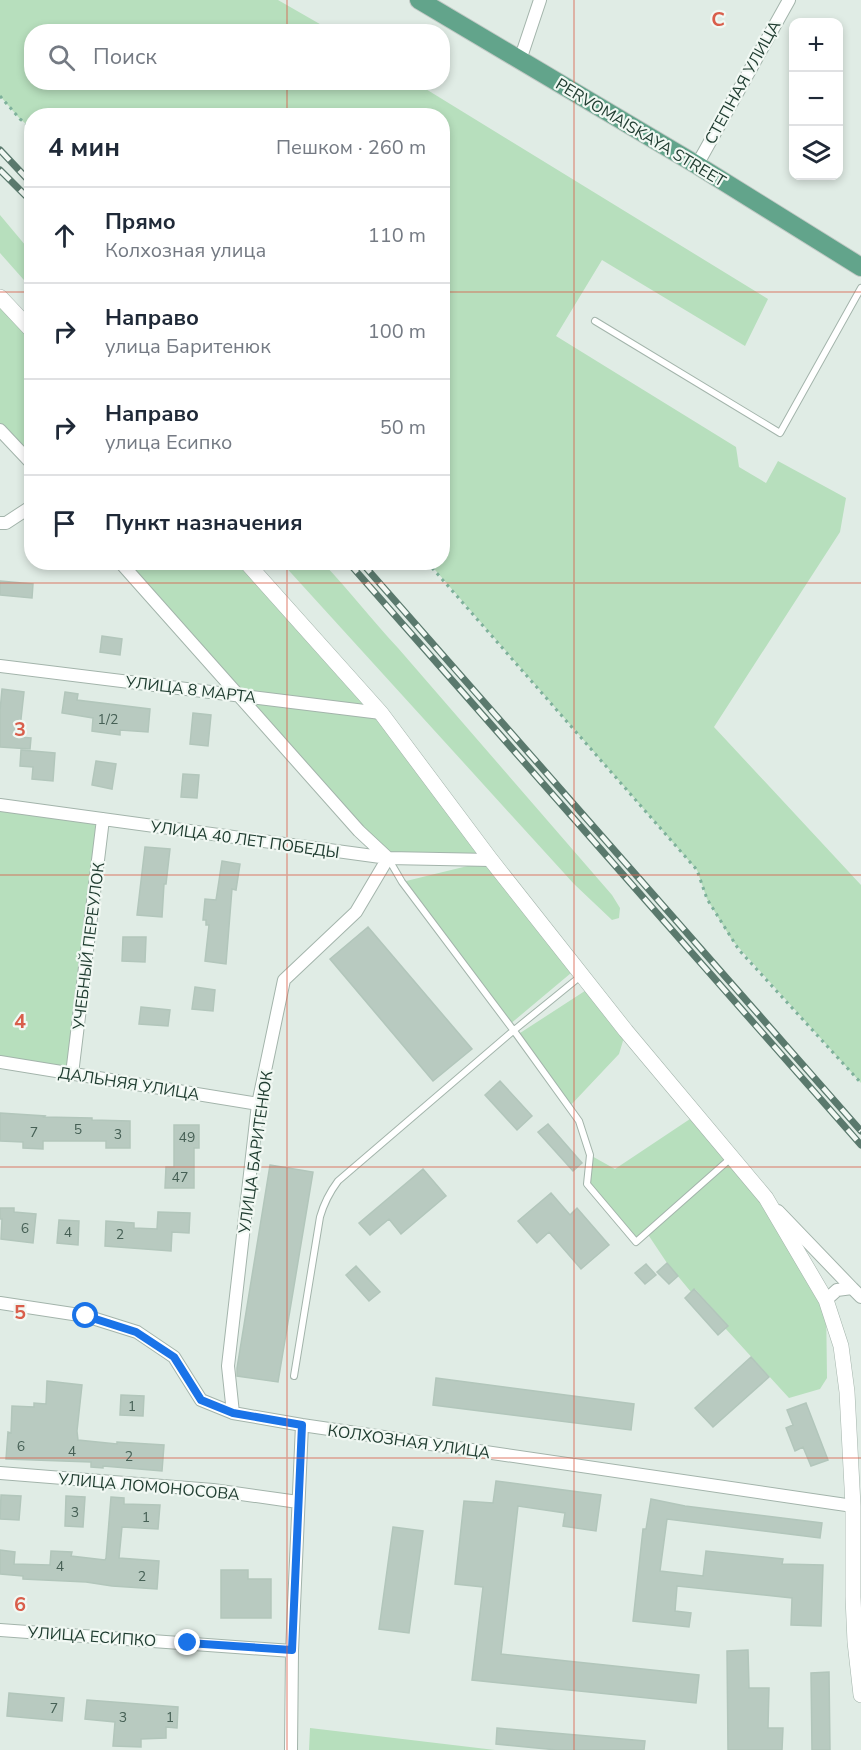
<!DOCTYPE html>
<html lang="ru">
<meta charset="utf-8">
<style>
:root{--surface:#fff;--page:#f2f2f3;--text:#1f2937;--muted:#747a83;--line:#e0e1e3}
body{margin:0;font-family:"Nunito Sans",sans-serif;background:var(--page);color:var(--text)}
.controls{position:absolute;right:18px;top:18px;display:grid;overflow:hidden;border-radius:12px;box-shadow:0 3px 9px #0003}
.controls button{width:54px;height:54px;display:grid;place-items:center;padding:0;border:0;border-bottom:2px solid var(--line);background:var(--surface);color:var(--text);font:30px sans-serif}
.stop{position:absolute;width:18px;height:18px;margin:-14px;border:4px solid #1a73e8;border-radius:50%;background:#fff}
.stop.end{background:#1a73e8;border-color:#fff;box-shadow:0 2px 6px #0008}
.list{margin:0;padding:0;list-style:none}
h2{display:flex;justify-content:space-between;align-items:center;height:78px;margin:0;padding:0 24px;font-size:26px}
h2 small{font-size:20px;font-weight:400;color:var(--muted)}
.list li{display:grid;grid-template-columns:39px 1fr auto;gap:18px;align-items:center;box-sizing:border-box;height:96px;padding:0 24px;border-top:2px solid var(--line)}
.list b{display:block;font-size:22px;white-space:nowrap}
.list p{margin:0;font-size:20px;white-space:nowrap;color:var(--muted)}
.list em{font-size:20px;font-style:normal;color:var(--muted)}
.icon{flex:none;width:33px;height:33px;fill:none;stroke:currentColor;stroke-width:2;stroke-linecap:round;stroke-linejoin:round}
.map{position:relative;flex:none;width:861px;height:1750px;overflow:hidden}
.search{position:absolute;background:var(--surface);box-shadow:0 3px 9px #0003;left:24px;top:24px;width:426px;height:66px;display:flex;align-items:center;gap:15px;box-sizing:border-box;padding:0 21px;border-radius:24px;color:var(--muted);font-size:22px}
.panel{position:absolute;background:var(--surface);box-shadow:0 3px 9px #0003;left:24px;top:108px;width:426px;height:462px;border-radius:24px}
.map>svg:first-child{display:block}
.green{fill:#b7dfbd}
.building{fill:#b8cac0;stroke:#b2c6bb;stroke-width:1.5}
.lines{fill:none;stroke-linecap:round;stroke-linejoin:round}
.service-casing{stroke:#a3b4ab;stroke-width:8}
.minor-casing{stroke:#a3b4ab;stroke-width:14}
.tertiary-casing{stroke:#a3b4ab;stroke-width:16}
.primary-casing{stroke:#c1c9c5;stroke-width:20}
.path{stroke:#7eb19b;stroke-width:3;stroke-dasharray:3 4.5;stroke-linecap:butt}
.service{stroke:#fff;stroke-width:6}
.minor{stroke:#fff;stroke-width:12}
.tertiary{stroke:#fff;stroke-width:15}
.primary{stroke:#62a48b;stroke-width:18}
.rail-casing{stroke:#5a796d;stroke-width:7}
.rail{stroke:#f1f8f3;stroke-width:4.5;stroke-dasharray:14;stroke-linecap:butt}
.route{stroke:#1a73e8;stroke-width:8}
.grid{fill:none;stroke:#d95e4b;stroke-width:1.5;stroke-opacity:0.55}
.labels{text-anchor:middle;stroke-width:4.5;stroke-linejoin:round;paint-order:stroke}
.number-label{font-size:14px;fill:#466055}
.street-label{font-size:16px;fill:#203d31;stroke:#f1f8f3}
.grid-label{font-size:20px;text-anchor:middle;font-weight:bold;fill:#d95e4b;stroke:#f1f8f3;stroke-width:4.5;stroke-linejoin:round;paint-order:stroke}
</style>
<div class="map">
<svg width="861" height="1750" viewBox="0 0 861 1750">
<rect width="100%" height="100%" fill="#e0ece5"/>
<!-- green -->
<path class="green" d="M0,0H278L332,31L32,32V82L416,83L768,299L745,346L602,260L556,336L736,447L739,467L766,483L778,461L846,498L840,532L714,727L861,885V1083L732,940L707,899L697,870L429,563L442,562V116H32L31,128L20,119L0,96Z
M0,215L31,252V288L0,253Z
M0,297L31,331V464L0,430Z
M120,563H245L381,713L577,968L509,1025L402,882L488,861L388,858Z
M282,563H323C349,590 372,620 398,648L612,895L620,908L619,918L612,920L574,884Z
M0,805L103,819L72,1074L0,1062Z
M591,987L626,1031L619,1054L569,1107L517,1035Z
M696,1115L766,1198L826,1300L827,1378L820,1389L789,1398L725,1328L728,1326L695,1289L691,1292L667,1263L647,1233L636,1242L587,1184L590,1155L615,1169Z
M310,1728L495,1750H309Z"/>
<!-- building -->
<path class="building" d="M0,581L33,584L32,598L0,595Z
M102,636L122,639L120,655L100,652Z
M2,689L24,692L19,737L31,738L30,749L0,747V711Z
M65,692L78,694L77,700L150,709L148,732L120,730V735L92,731L93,718L62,713Z
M193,713L211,715L208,746L190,744Z
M21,750L55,753L53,781L32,779L33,767L20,766Z
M96,761L116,764L112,789L92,785Z
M183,774L199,775L197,798L181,797Z
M145,847L170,849L166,884H164L162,917L137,915Z
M222,861L240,864L236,890L232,889L226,964L205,961L209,925H206V920H203L205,899L216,900Z
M368,927L472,1049L433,1081L330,959Z
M123,937H146L145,962L122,961Z
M195,987L215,990L213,1011L192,1009Z
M141,1007L170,1010L168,1026L139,1024Z
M500,1081L532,1116L517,1130L485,1095Z
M0,1113L45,1116L44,1117L92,1118V1120L130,1121V1148H106V1141H43V1149L23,1148V1142L0,1141Z
M548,1124L582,1163L573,1171L538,1132Z
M174,1125H199V1148H194V1188H165L166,1167H174Z
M270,1165L313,1172L278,1382L237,1376V1368Z
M423,1169L446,1196L401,1234L389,1219L370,1235L359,1223Z
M551,1193L570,1215L577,1208L609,1245L581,1269L549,1232L537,1243L518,1221Z
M0,1208H14V1212L36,1214L33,1243L1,1239L2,1219H0Z
M158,1212L190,1213L189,1233L172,1232L171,1251L105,1246L106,1221L134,1223V1228L157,1229Z
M59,1220L79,1221L78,1245L57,1243Z
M667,1263L678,1276L669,1284L657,1272Z
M646,1264L656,1275L645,1284L635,1273Z
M356,1266L380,1292L369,1301L346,1275Z
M694,1289L728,1326L718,1335L685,1298Z
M751,1357L769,1377L713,1427L695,1408Z
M436,1378L634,1404L631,1430L433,1405Z
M47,1381L82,1385L77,1431L78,1440L117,1444V1442L164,1445L162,1471L103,1466V1468L91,1467V1462L6,1459L8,1432L11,1433L12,1406L34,1407V1403L46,1404Z
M121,1395L144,1396L143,1416L120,1415Z
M806,1403L828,1460L811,1466L803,1447L795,1451L786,1428L793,1425L787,1410Z
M496,1481L601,1495L596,1531L563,1526L565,1513L518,1506L501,1654L699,1675L696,1703L472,1680L483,1587L455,1584L464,1501L493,1503Z
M1,1495L21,1496L19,1520L0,1519Z
M66,1496L85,1497L83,1527L65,1526Z
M111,1497L124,1498V1504L160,1505L158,1529L122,1527L119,1558L159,1561L157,1589L112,1586L86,1582L23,1579V1576L0,1574V1550L15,1552L14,1564L50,1565L51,1551L72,1552L71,1556L105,1560L106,1558Z
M651,1499L685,1506L822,1523L820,1538L667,1519L660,1571L703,1576L706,1551L783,1559L782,1564L823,1565L821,1626L791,1625L792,1598L677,1586L675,1611L691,1613L689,1627L633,1621L643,1529H646Z
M393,1527L423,1531L409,1633L379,1629Z
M221,1570H248V1579H271V1618H221Z
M748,1650L749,1688H769L768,1728H783L782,1750H728L727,1651Z
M829,1672L830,1750H812L811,1673Z
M9,1693L64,1698L62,1721L7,1716Z
M87,1700L178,1707L177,1728L166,1727V1738L141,1739V1747L113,1746L115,1722L85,1719Z
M497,1728L645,1741L644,1750H557L496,1744Z"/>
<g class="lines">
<defs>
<path id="service" d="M595,321L780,433L861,288
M388,858L402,882L517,1035L579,1121L590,1155L587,1184L636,1242L731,1158
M294,1376L320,1217C324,1203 329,1193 338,1181L513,1031L582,975"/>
<path id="minor" d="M520,60L540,0
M697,165L789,0
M0,430L32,464
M0,523H6L32,506
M120,562L359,831L388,858L356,912L284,980L258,1104L228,1366L233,1413
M0,666L381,713
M0,805L388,858L491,860
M0,1062L258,1104
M72,1074L103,819
M778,1211L852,1288
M826,1300L837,1290L852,1288L861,1297
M0,1303L86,1316L137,1332L174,1357L201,1400L233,1413L302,1425L853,1506
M0,1473L213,1490L298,1502
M0,1630L292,1651
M291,1750L292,1651L302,1425"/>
<path id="tertiary" d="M0,297L32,331
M246,562L381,713L491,860L626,1031L766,1198L826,1300L841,1346L847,1392L853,1506V1597L855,1642L861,1695"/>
<path id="primary" d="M419,0L697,165L861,267"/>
</defs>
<!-- service casing -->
<use href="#service" class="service-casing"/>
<!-- minor casing -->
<use href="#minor" class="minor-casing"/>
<!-- tertiary casing -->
<use href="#tertiary" class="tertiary-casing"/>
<!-- primary casing -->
<use href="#primary" class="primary-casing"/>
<!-- path -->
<path class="path" d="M0,96L20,119L32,128
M427,562L697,870L707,899L739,950L861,1083"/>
<!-- service -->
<use href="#service" class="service"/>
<!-- minor -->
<use href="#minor" class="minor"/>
<!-- tertiary -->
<use href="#tertiary" class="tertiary"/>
<!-- primary -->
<use href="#primary" class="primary"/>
<defs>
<path id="rail" d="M0,150L32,184
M0,170L32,202
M348,562L861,1145
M361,562L861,1131"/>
</defs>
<!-- rail casing -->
<use href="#rail" class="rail-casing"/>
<!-- rail -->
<use href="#rail" class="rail"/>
</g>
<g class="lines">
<!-- route -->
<path class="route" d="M86,1316L136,1332L174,1357L201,1400L233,1413L302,1425L292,1650L188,1643"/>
</g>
<!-- grid -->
<path class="grid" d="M287,0V32M574,0V1750M287,82V116M0,292H32M442,292H861M287,562V1750M0,583H861M0,875H861M0,1167H861M0,1458H861"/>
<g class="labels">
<!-- number labels -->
<g class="number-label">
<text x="108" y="724">1/2</text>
<text x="78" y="1134">5</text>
<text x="34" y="1137">7</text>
<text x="118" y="1139">3</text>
<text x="187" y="1142">49</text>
<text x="180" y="1182">47</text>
<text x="25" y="1233">6</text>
<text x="68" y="1237">4</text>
<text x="120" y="1239">2</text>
<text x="132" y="1411">1</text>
<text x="21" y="1451">6</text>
<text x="72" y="1456">4</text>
<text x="129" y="1461">2</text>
<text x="75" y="1517">3</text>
<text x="146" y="1522">1</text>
<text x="60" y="1571">4</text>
<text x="142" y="1581">2</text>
<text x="54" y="1713">7</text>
<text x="123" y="1722">3</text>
<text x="170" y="1722">1</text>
</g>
<!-- street labels -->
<g class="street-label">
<text transform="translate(742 82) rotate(-61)" y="6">СТЕПНАЯ УЛИЦА</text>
<text transform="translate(641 132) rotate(31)" y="6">PERVOMAISKAYA STREET</text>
<text transform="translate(191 689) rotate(7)" y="6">УЛИЦА 8 МАРТА</text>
<text transform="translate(245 839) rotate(8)" y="6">УЛИЦА 40 ЛЕТ ПОБЕДЫ</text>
<text transform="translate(88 946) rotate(-83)" y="6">УЧЕБНЫЙ ПЕРЕУЛОК</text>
<text transform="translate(129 1083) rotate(9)" y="6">ДАЛЬНЯЯ УЛИЦА</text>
<text transform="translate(255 1152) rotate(-82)" y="6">УЛИЦА БАРИТЕНЮК</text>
<text transform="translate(409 1441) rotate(8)" y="6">КОЛХОЗНАЯ УЛИЦА</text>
<text transform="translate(149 1486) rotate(5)" y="6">УЛИЦА ЛОМОНОСОВА</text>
<text transform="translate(92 1636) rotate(4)" y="6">УЛИЦА ЕСИПКО</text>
</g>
</g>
<g class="grid-label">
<text x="718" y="26">C</text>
<text x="20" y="736">3</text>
<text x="20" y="1028">4</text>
<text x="20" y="1319">5</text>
<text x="20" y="1611">6</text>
</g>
</svg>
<div class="controls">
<button>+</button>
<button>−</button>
<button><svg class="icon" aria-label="layers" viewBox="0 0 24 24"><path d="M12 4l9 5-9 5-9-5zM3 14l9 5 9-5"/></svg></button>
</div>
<div class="stop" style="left:86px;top:1316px"></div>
<div class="stop end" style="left:188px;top:1643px"></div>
<div class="search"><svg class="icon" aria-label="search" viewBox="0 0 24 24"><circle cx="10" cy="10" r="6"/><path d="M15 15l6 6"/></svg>Поиск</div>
<section class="panel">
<h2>4 мин<small>Пешком · 260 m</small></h2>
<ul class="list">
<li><svg class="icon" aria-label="ahead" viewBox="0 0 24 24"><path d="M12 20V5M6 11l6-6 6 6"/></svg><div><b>Прямо</b><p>Колхозная улица</p></div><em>110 m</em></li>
<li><svg class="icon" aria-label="right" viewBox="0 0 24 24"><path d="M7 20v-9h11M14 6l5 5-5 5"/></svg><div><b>Направо</b><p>улица Баритенюк</p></div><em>100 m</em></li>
<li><svg class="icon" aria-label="right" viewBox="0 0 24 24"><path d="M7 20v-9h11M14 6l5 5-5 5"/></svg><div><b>Направо</b><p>улица Есипко</p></div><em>50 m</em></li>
<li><svg class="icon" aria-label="arrive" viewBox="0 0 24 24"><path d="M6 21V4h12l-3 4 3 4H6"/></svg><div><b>Пункт назначения</b></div></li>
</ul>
</section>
</div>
